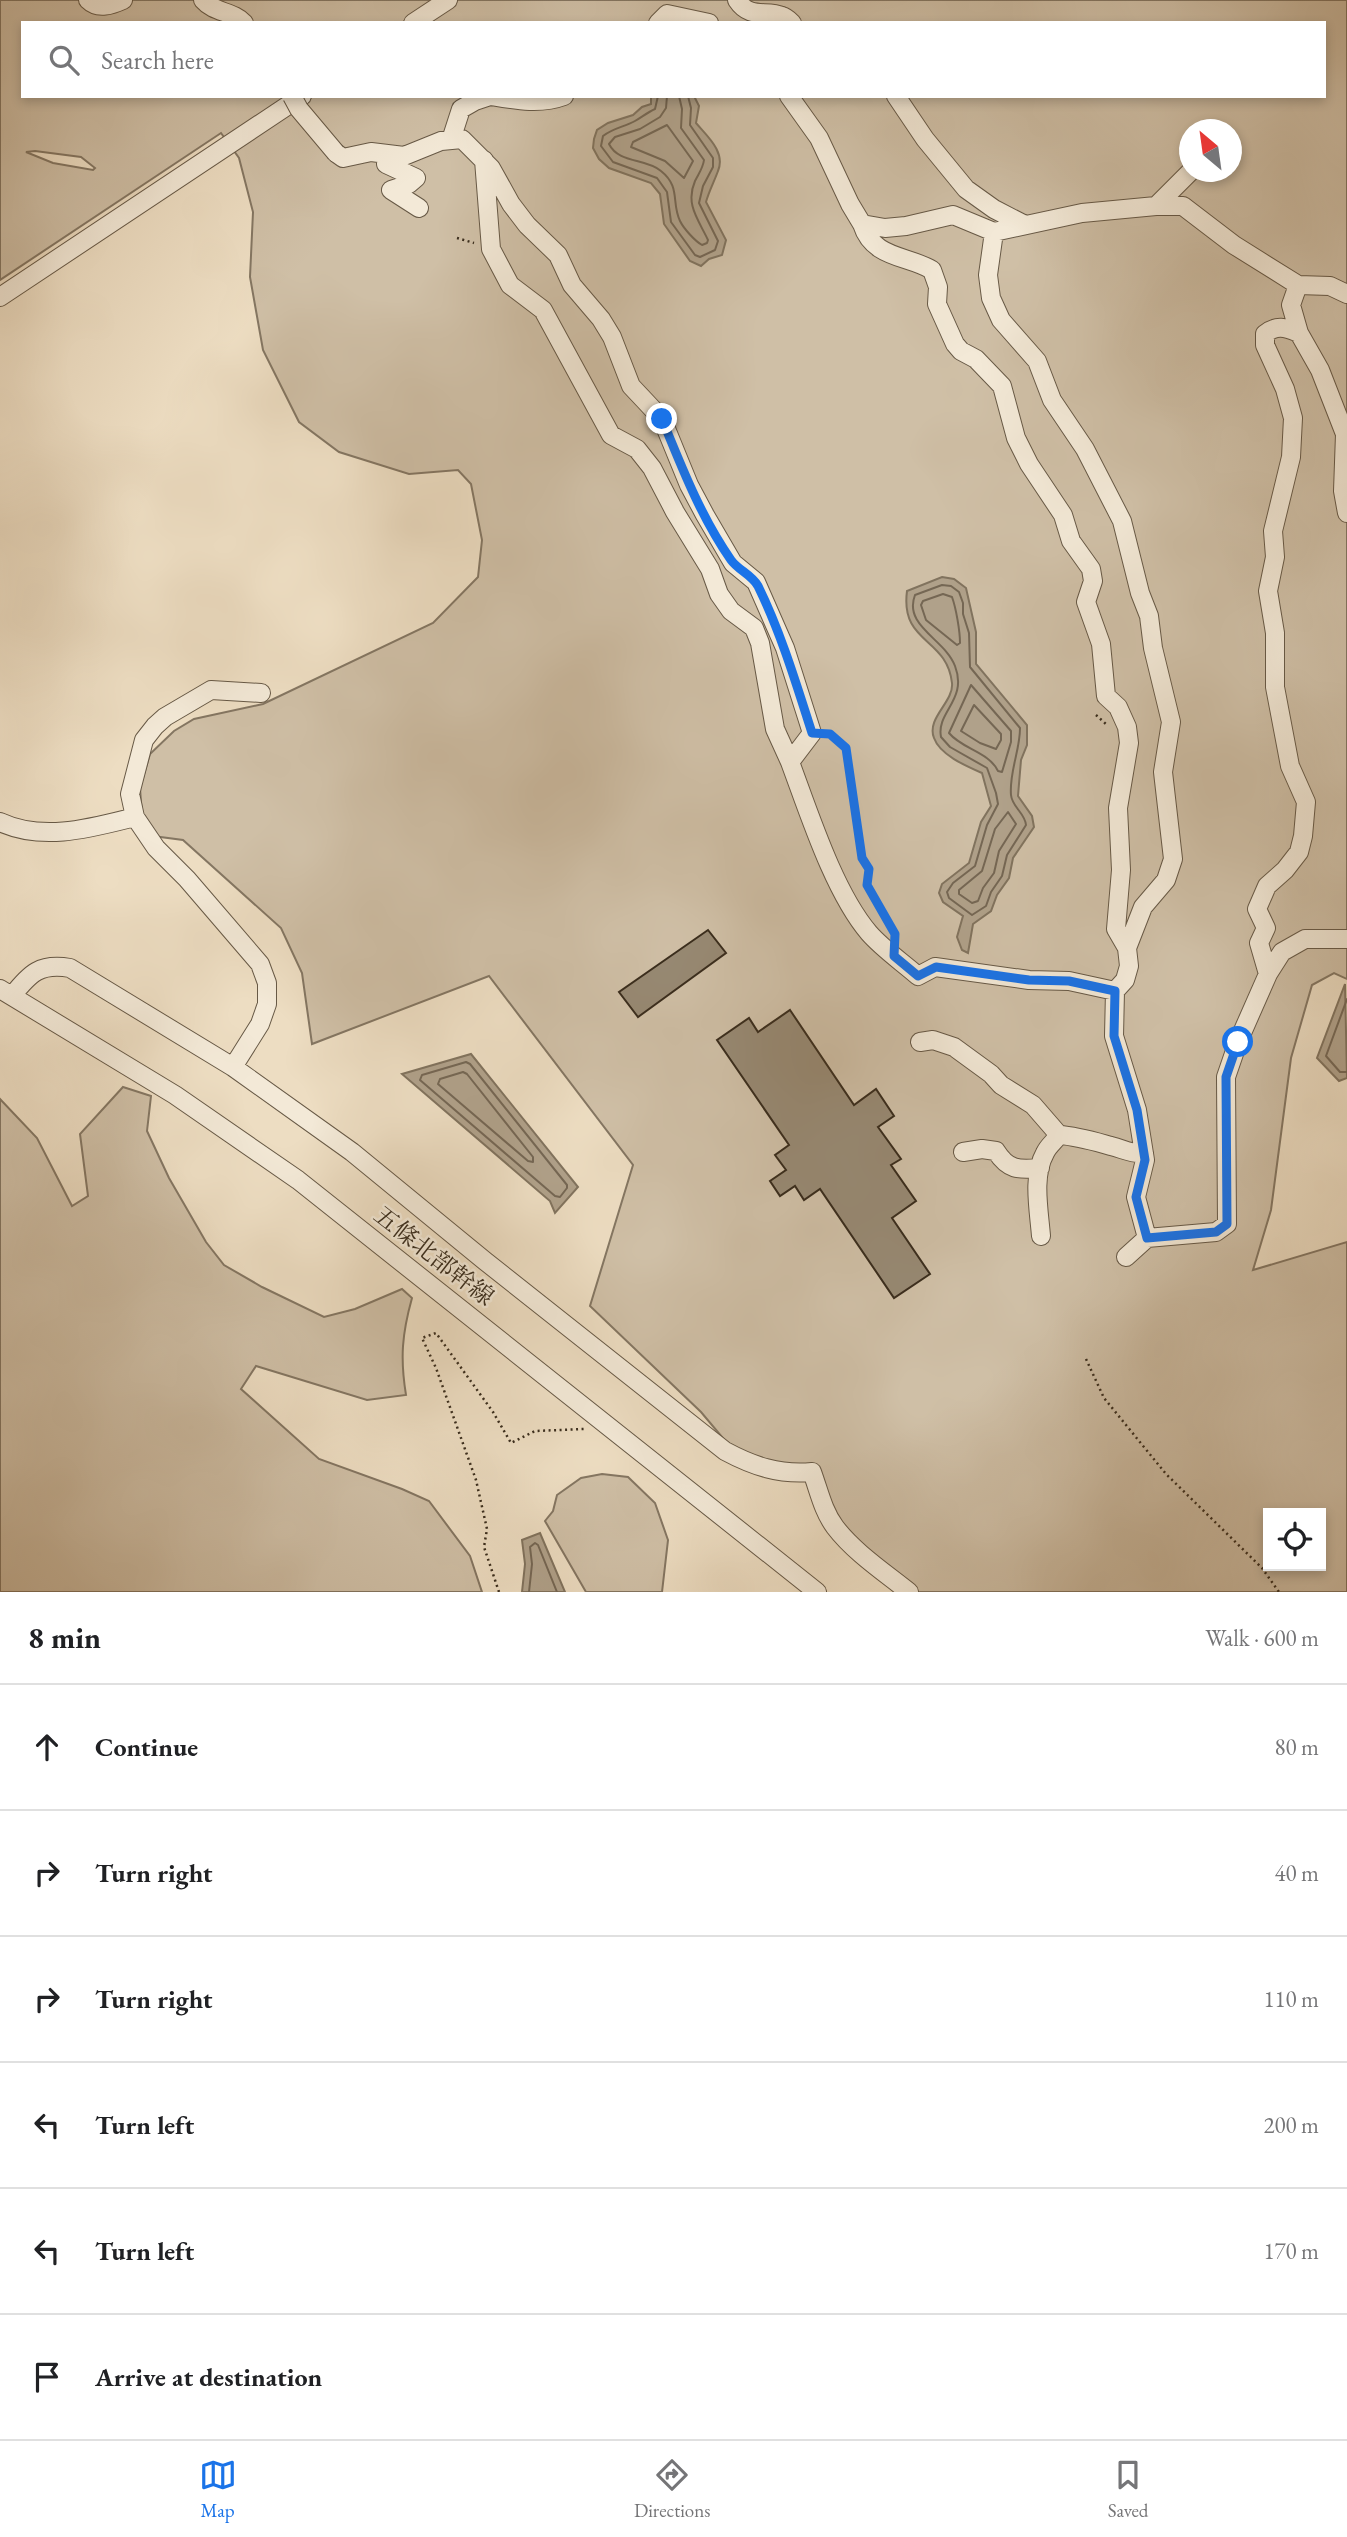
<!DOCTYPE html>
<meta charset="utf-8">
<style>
:root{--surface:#fff;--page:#f6f6f6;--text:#202124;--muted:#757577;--line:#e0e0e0;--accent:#1a73e8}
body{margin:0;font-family:"EB Garamond","Noto Serif JP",serif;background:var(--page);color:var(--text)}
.controls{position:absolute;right:21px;bottom:21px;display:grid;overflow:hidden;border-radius:0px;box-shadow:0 4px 10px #0003}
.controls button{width:63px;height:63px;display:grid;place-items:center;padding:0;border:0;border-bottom:2px solid var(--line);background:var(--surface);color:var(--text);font:35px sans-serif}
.compass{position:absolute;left:1179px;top:119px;width:63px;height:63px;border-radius:50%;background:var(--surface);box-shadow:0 4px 10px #0003;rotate:331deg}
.stop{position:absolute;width:21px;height:21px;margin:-16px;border:5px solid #1a73e8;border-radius:50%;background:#fff}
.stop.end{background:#1a73e8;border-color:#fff;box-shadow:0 2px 7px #0008}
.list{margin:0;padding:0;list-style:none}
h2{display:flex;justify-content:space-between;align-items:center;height:91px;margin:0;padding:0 28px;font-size:30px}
h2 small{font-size:23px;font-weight:400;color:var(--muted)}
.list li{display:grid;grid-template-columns:46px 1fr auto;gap:21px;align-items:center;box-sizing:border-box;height:126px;padding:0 28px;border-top:2px solid var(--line)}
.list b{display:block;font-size:26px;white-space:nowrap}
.list em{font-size:23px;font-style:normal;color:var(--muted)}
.icon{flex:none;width:38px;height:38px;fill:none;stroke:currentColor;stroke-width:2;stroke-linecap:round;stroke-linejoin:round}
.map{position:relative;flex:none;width:1347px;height:1592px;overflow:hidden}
.search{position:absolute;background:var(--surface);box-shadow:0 4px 10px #0003;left:21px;right:21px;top:21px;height:77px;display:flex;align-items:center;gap:18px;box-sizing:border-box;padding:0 24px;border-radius:0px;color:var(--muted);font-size:26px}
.sheet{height:847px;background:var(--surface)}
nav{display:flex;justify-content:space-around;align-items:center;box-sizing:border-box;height:98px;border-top:2px solid var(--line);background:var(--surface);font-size:19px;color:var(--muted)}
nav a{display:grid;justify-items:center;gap:4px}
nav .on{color:var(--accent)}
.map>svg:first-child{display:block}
.green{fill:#cfbfa6;stroke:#847662;stroke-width:2;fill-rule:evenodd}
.water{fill:#b0a18a;stroke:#81735e;stroke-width:2}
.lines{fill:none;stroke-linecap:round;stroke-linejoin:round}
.shore{stroke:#756754;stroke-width:2}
.building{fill:#978973;stroke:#3a2d1d;stroke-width:2}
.minor-casing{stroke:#675946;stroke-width:20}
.path{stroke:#3a2d1d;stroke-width:2.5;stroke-dasharray:2 3.5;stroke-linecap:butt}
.minor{stroke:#f3e9d7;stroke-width:18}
.minor-bridge-casing{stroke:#675946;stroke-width:20;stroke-linecap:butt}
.minor-bridge{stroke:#f3e9d7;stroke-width:18}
.route{stroke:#1a73e8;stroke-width:9}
.labels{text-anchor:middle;stroke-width:5;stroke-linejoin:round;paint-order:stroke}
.street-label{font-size:24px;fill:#3a2d1d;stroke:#f3e9d7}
</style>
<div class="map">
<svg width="1347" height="1592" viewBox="0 0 1347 1592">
<rect width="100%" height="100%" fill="#edddc2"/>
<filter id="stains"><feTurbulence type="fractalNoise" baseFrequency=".00286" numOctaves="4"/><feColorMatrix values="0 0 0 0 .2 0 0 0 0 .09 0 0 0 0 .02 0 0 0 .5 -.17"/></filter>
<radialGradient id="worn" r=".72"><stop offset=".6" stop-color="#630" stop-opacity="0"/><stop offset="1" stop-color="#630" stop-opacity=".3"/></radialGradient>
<!-- green -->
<path class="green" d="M0,0H1347V979L1334,973L1312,985L1291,1058L1271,1210L1253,1270L1347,1242V1592H905L848,1545L799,1465L775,1468L727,1443L701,1412L590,1306L633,1165L489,976L312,1044L302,973L281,928L183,840L153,836L142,815L140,788L150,754L174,731L194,719L263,704L433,623L478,577L482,540L471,484L458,470L409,474L339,452L299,422L263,350L250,277L253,212L239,158L221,133L0,280ZM23,23H1324V96H23ZM1190,130H1232V172H1190ZM35,151L81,157L95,168L93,170L53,163L26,152ZM1268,1513H1321V1566H1268Z
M123,1087L151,1096L147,1131L169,1178L206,1242L224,1265L262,1287L324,1317L355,1309L402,1289L412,1298C402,1334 400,1358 406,1395L367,1400L256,1366L241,1389L319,1459L402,1489L429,1501L470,1556L482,1592H0V1099L37,1138L72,1206L88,1196L80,1134Z
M602,1474L628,1477L655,1503L668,1540L662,1592H586L545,1521L553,1511L557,1495L581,1478Z"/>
<!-- water -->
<path class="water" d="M651,96H694L699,106L696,123C707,136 726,152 718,171C714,182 709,191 706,202L726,240L722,255L709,259L701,266L690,261L664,224L660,194L651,183L609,168L599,159L593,148L594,139L597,130L608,123L633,115L642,107L651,104Z
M942,577L954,579L966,588L976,632V664L1027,725V745L1021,760L1018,796L1032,816L1034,827L1013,858L1009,878L997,895L991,911L973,924L968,953L962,950L957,937L963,916L943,902L939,893L942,884L969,863L981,822L991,806L982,773C966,766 940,755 934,738C926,718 954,702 952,683C947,637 900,644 907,591Z
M1345,984L1347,1078L1339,1081L1317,1058Z
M471,1054L578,1187L555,1213L550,1201L402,1074Z
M540,1533L565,1592H522L525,1564L522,1540Z"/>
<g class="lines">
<!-- shore -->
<path class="shore" d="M658,96L655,109C648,112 642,117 635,121C624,127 613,128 603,136L601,146L613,162L657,178L667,192L671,222L695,255L700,257L715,250L718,241L699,203L703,186L713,167V158L690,125L691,108L688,96
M667,96L666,108L660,117L640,129L615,137L609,144C619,164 646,158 661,171C681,187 671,202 680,221C684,229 695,241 702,245L707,243L708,240C698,219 685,204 695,181C699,173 703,168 704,160L681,128L682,109L679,96
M667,125L693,161L684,178L665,161L631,147L633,142Z
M942,585L951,586L959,592L963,603V614L969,633L970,667L1020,728C1020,751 1009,772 1011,795C1012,807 1025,813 1026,825L1007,855L1002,876L991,892L986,906L972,915L949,898L947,892L953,883L975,866L987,825L998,804L996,793L987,768L950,747L941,737C936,712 968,700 955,666C945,639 903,626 915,595Z
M943,594L952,597C956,608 960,631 960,643L957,645L926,620L921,605L923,601Z
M971,685L1011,731V742L1002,772L998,771C989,752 962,749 949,733Z
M974,705L1001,734V740L996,749L980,743L961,731Z
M1008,812L1016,824L999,851L994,873L983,888L978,901L972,903L959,894V890L982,871L995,829Z
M1347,999L1326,1056L1340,1072H1347
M466,1062L470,1064L567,1185V1188L560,1197L555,1196L420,1080L422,1075Z
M463,1072L467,1074L533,1157V1162L528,1161L438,1084L440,1079Z
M529,1592L532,1564L530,1547L535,1543L538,1545L557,1592"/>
</g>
<!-- building -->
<path class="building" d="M708,930L726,953L638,1017L619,992Z
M790,1010L854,1105L876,1089L894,1116L878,1127L901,1159L891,1165L916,1201L892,1218L930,1274L894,1298L820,1189L804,1200L795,1186L780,1196L770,1181L786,1170L775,1155L789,1145L717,1040L749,1018L758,1032Z"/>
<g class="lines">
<defs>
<path id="minor" d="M88,0C98,10 112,5 123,0
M203,0C214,13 233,11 244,23
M737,0C750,20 766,9 782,16C786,17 789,20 792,23
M413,23L448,0
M658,23L667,14L709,23
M491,96C515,100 540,105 564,96
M789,96L819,138L850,204L862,224L885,228L906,226L953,215L994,232L1082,213L1156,206H1183L1234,245L1298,285L1330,286L1347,294
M896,96L925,139L966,189L994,209L1025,225
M451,140L461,109L475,101L490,96
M336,153L343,158L371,152L404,156L441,141L462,139L491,168L511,204L527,225L558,255L572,285L601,319L612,337L631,386L662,419L689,485L705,515L733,563L756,582L785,648L812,733L790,762C809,813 834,892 869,933C883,949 902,962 918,976L935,967L1029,980L1069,981L1115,991L1114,1036L1137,1110L1145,1160L1136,1197L1147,1238L1126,1257
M388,155L386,164L416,178L409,184L391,190L419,208
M484,160L491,249L510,285L543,310L611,435L637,449L652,468L675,512L710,569L719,594L731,611L754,628L760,643L775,729L790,762
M1156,206L1190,172
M862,224C873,259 907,255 932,270L938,287L937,304L955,344L961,351L976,359L1002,386L1016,438L1029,464L1063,515L1071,541L1091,569L1093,581L1086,602L1101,644L1106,696L1118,707L1127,727L1129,743L1118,808L1121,870L1116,929L1127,948
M994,232L988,275L991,298L1001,320L1037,361L1052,400L1085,449L1122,521L1140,593L1149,616L1153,648L1171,722L1163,772L1173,859L1166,880L1143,907L1127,948L1129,966L1125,980L1115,991
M1298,285L1291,305L1299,333L1320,370L1345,434L1343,491L1347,513
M0,297L302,96
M0,822C43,842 91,828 135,817
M1268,974L1259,943L1266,928L1257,909L1267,886L1285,870L1299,852L1303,836L1306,802L1290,766L1275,687V633L1268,591L1275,557L1273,531L1291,457L1293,418L1285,389L1265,345V334C1277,324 1286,328 1299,333
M0,989L175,1095L298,1180L817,1592
M12,996C30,973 40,963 70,968L233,1067L352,1152L485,1261L725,1451C753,1466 779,1475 812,1472C819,1491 823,1511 835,1527C854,1552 884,1572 909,1592
M920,1042L933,1040L954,1047L991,1074L1001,1085L1033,1105L1059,1135
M233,1067L260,1024L267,1004V983L260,964L187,879L156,848L135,817L130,794L144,740L155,726L165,717L211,690L261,693
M963,1152L982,1149L996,1151C1008,1170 1018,1170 1040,1168
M1041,1236C1039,1210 1032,1176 1045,1153C1048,1146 1055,1141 1059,1135C1077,1136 1093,1141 1111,1146C1124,1149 1130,1154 1144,1153
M1147,1238L1216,1232L1227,1224L1226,1077L1238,1042L1268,974L1282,952L1305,939H1347"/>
</defs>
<!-- minor casing -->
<use href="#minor" class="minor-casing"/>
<!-- path -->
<path class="path" d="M457,238L474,243
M1096,715L1107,725
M828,734L846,749L862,858L869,869L867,885L895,935
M1086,1359L1104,1398L1166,1474L1262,1568L1279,1592
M499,1592L484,1547L487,1529L476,1480L436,1368L422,1338L436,1333L493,1412L511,1443L535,1431L584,1429"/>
<!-- minor -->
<use href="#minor" class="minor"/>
<defs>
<path id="minor-bridge" d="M292,96L299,109L336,153"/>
</defs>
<!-- minor-bridge casing -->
<use href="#minor-bridge" class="minor-bridge-casing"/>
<!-- minor-bridge -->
<use href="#minor-bridge" class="minor-bridge"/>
</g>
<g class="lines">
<!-- route -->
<path class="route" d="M662,419C682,468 701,517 731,560C738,570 752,575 758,586C781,633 796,683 812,733L830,734L846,748L862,858L869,869L867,885L895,934L894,956L918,976L936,967L1029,980L1069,981L1115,991L1114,1036L1137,1110L1145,1160L1136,1197L1147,1238L1216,1232L1227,1224L1226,1077L1238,1042"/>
</g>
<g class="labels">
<!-- street labels -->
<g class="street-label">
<text transform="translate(434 1256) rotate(38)" y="8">五條北部幹線</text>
</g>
</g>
<rect width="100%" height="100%" filter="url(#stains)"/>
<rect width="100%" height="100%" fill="url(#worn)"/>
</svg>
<div class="controls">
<button><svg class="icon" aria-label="locate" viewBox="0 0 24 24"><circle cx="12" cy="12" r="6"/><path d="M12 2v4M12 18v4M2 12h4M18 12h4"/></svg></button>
</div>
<svg class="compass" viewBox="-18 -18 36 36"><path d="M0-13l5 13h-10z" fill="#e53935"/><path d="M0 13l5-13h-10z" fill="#757577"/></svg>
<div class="stop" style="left:1238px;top:1042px"></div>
<div class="stop end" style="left:662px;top:419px"></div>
<div class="search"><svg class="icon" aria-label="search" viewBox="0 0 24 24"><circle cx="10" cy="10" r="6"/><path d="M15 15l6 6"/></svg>Search here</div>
</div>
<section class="sheet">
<h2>8 min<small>Walk · 600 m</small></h2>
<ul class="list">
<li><svg class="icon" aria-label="ahead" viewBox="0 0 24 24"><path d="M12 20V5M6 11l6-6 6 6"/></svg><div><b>Continue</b></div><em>80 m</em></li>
<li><svg class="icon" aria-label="right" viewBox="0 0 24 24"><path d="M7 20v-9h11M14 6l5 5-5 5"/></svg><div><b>Turn right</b></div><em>40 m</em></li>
<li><svg class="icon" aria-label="right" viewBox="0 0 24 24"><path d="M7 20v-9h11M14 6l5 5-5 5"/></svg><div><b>Turn right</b></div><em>110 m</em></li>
<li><svg class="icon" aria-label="left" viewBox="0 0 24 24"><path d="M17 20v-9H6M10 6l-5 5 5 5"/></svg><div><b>Turn left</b></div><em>200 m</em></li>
<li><svg class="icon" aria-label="left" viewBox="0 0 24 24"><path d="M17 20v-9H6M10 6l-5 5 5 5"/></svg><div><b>Turn left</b></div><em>170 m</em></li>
<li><svg class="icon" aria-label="arrive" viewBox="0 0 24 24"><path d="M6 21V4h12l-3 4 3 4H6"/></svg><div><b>Arrive at destination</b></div></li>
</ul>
</section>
<nav>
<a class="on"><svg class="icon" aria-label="map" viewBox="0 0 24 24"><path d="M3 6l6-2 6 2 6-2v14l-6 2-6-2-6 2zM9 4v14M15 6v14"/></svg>Map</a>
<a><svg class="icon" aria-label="directions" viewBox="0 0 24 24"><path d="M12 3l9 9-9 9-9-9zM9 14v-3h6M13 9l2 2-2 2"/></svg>Directions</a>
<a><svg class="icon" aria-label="saved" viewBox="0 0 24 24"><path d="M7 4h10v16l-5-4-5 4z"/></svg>Saved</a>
</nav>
